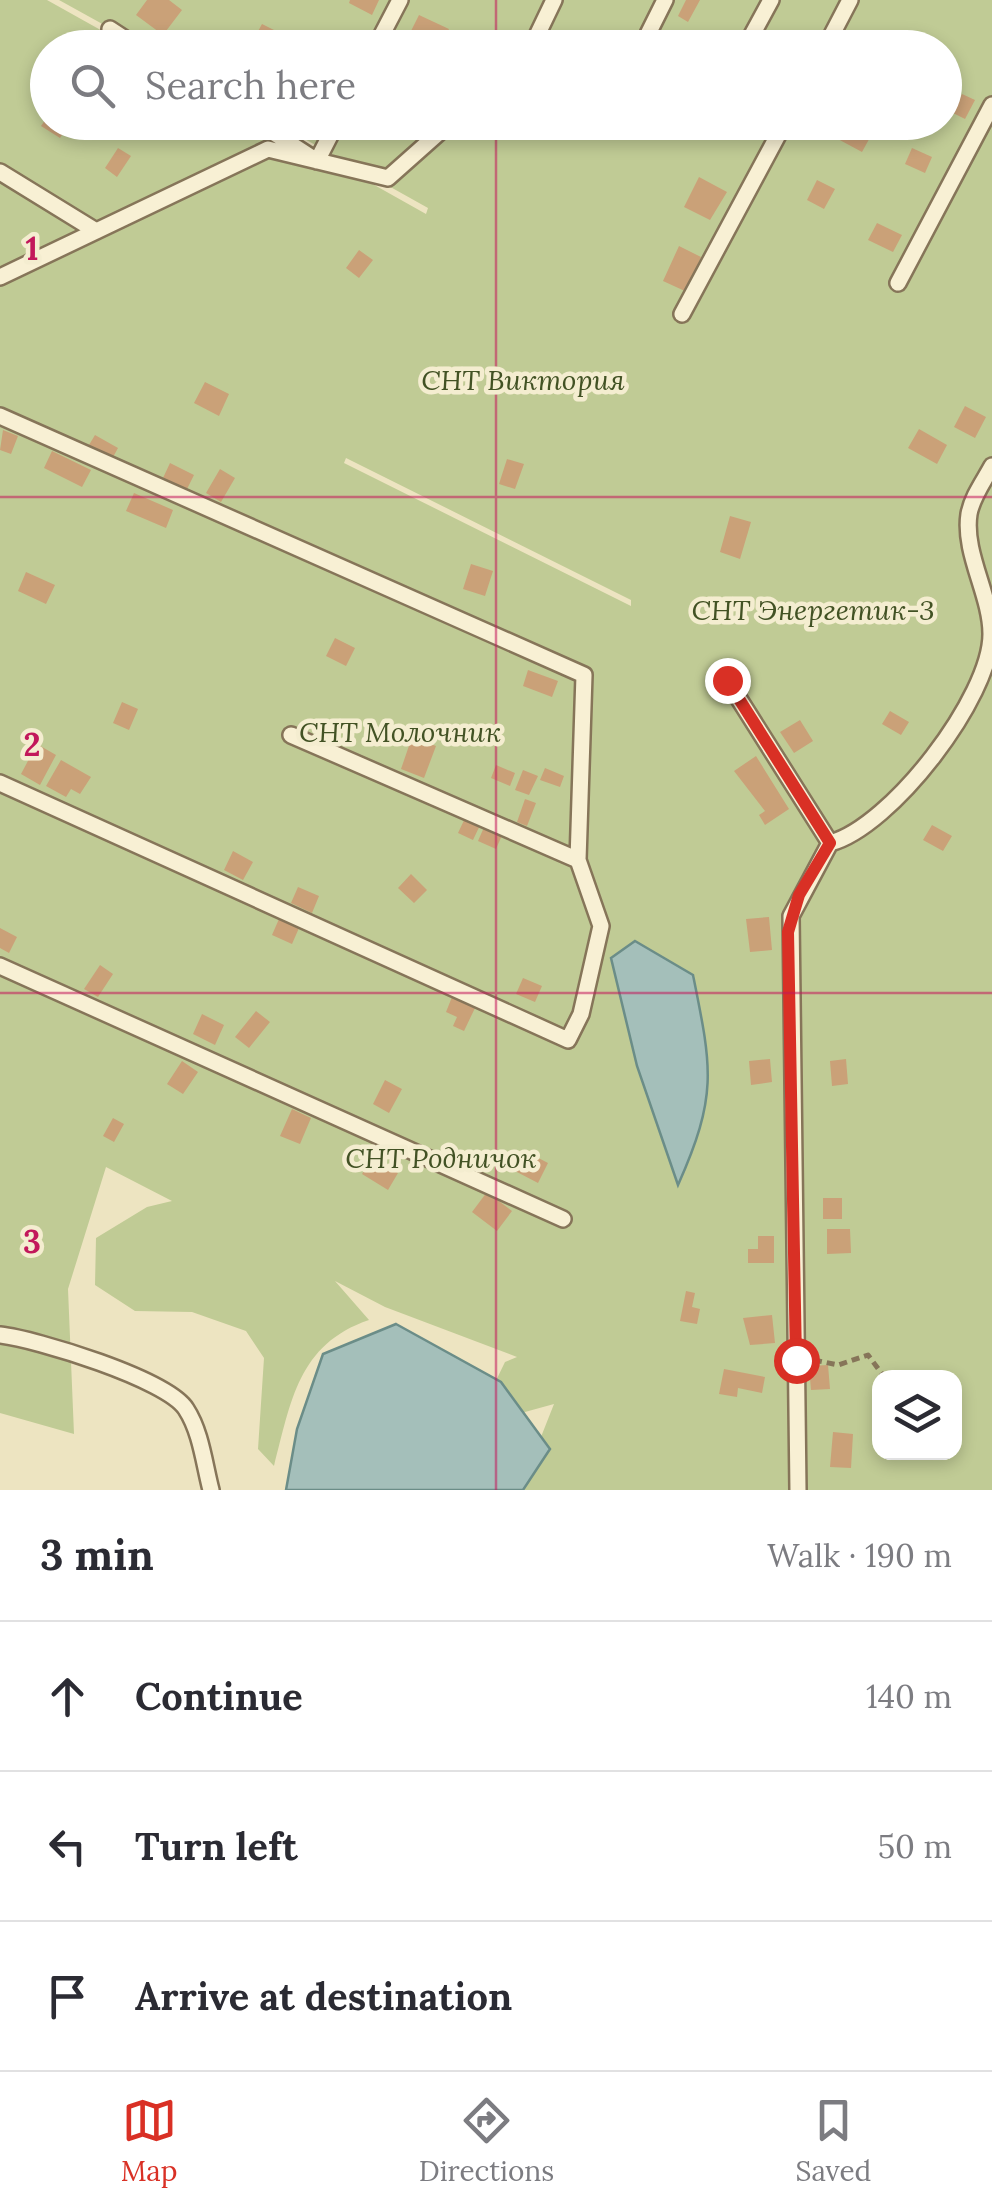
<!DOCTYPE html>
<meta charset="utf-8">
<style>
:root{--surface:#fff;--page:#f2f2f3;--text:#2b2b33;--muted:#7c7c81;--line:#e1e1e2;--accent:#d93025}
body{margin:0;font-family:Lora,serif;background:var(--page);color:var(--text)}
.controls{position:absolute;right:30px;bottom:30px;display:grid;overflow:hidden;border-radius:20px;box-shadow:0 5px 15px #0003}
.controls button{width:90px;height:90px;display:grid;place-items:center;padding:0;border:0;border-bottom:2px solid var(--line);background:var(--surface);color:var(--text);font:50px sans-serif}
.stop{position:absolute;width:30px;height:30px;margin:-22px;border:8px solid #d93025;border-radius:50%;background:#fff}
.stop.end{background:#d93025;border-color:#fff;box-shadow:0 2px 10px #0008}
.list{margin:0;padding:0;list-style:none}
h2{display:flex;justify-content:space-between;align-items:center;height:130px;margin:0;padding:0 40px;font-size:42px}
h2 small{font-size:32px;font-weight:400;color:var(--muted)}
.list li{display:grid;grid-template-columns:65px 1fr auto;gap:30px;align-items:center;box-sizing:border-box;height:150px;padding:0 40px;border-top:2px solid var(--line)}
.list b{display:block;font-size:38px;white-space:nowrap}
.list em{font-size:32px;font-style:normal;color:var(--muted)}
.icon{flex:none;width:55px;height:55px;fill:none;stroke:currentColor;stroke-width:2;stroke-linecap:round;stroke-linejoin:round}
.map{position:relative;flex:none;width:992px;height:1490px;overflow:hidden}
.search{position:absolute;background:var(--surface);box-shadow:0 5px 15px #0003;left:30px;right:30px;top:30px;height:110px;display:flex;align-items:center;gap:25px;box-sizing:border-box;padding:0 35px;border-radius:55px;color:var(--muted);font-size:38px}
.sheet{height:580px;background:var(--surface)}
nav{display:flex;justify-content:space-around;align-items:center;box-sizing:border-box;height:140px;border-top:2px solid var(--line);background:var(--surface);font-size:28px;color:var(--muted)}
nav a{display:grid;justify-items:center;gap:5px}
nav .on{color:var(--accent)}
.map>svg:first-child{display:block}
.green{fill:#c0cb95;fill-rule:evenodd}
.water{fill:#a4bfba;stroke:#6b8d88;stroke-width:2.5}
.building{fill:#caa178}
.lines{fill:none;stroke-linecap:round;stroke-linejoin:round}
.lane-casing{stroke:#867559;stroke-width:20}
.path{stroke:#867559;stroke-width:5;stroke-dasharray:8 5;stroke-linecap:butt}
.lane{stroke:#f8f0d4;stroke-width:15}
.route{stroke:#d93025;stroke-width:12}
.grid{fill:none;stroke:#c2185b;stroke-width:2.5;stroke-opacity:0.55}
.labels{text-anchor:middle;stroke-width:9;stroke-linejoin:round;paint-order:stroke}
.park-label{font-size:28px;font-style:italic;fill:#425224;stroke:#f4edd0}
.grid-label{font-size:32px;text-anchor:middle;font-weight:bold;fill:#c2185b;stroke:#f4edd0;stroke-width:9;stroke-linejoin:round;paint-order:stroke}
</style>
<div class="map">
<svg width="992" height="1490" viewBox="0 0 992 1490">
<rect width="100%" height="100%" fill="#ede4c1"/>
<!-- green -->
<path class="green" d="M0,0H47L131,47L48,48V122L264,123L426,214L428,208L276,123L944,122V48L826,47L852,0H992V1490H520L554,1404L514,1415L489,1395L505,1362L517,1357L385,1307L335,1281L369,1320C298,1344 291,1402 274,1466L258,1449L264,1358L246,1331L192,1312L135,1311L95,1285L96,1238L147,1207L172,1201L106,1167L68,1289L74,1434L0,1413ZM346,458L631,600V606L344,463ZM880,1378H954V1452H880Z
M59,0H849L823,48L144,47Z"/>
<!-- water -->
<path class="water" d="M635,941L693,975C712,1069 718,1095 678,1185L637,1066L611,958Z
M396,1324L501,1382L550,1449L523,1490H286L297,1429L323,1354Z"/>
<!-- building -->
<path class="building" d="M147,0H169L182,10L163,35L136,15Z
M350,0H379L372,15L349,3Z
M686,0H700L688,22L678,16Z
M419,15L449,29L440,48L409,35Z
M262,24L288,37L282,48L250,46Z
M962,94L975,100L965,119L953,113Z
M48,116V122H70L60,138L41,126Z
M845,122H857L873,132L862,152L836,138Z
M118,148L131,156L117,177L105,168Z
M912,148L932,157L925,173L905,164Z
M699,177L727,192L710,220L684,207Z
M817,180L835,189L824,209L807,200Z
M877,223L902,235L893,252L868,240Z
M679,246L701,257L687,292L663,281Z
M359,250L373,260L359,278L346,268Z
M205,382L229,394L219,416L194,403Z
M965,406L986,417L975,438L954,427Z
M919,429L947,445L937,464L908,448Z
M3,430L18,436L11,454L0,450Z
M95,435L118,448L112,459L89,445Z
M52,451L91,470L82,487L44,468Z
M507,459L524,464L515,489L499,484Z
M170,463L194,475L187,489L163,478Z
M220,469L235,478L221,502L206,493Z
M134,493L173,510L166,528L126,511Z
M730,516L751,522L740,559L720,552Z
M471,564L493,571L485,596L463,589Z
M26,572L55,585L46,604L18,591Z
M335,638L355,648L346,666L326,656Z
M528,670L558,681L552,697L523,686Z
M122,702L138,709L129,730L113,723Z
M890,711L909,722L901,735L882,724Z
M800,720L813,741L794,753L780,732Z
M412,737L436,746L424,778L401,769Z
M37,744L56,755L40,785L21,774Z
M756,756L789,809L765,825L759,815L765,811L734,771Z
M61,760L91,777L80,794L71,789L66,797L46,786Z
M496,765L515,773L510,786L491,778Z
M545,768L564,776L560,787L540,780Z
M523,770L538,776L529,795L515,790Z
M525,799L536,803L527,826L517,822Z
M467,814L482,821L473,840L458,833Z
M485,825L503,833L496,849L478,841Z
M932,825L952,836L943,851L923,840Z
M233,851L253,862L243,880L224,870Z
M411,874L427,890L414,903L398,888Z
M298,887L319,896L312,913L291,903Z
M769,917L772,950L750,952L746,919Z
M279,919L299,928L292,944L272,935Z
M0,928L17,937L9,953L0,948Z
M100,965L113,974L98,997L84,989Z
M523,978L542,986L535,1002L516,994Z
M452,997L475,1008L464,1031L453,1026L457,1017L446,1012Z
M256,1011L270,1022L249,1048L235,1037Z
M202,1014L224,1025L215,1045L193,1034Z
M770,1059L772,1082L751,1085L749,1061Z
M846,1059L848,1084L832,1086L830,1061Z
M182,1061L198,1072L183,1094L167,1084Z
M385,1080L402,1089L389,1113L373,1104Z
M292,1109L311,1118L300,1144L280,1136Z
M113,1118L124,1124L114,1142L103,1136Z
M525,1151L548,1163L538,1183L515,1171Z
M373,1157L398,1173L388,1190L362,1174Z
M487,1192L512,1211L497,1231L472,1212Z
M823,1198H842V1219H823Z
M827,1229H850L851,1253L827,1254Z
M758,1236H774V1263H748V1249H758Z
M686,1291L695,1293L692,1307L700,1309L697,1324L680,1321Z
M772,1315L775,1343L750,1345L743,1318Z
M828,1365L830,1389L811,1390L809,1366Z
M724,1369L765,1377L762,1393L738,1388L737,1397L719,1394Z
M833,1432L853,1434L851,1468L830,1467Z"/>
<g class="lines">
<defs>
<path id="lane" d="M110,29L139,48
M648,34L665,0
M747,44L771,0
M375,48L400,0
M531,48L554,0
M825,48L850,0
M257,122L317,161L337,122
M0,172L96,231
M0,277L268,149L388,178L451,122
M898,283L992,105
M682,314L785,122
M0,416L584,675L578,860L601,926L581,1014L568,1040L0,783
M727,680L830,843
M291,735L578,860
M0,966L563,1219
M0,1335C36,1339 167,1379 186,1409C201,1432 204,1463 211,1490
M798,1490L791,916L830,843C891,827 991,697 991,634C991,595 963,553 969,514C972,497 984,481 992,466"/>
</defs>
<!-- lane casing -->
<use href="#lane" class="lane-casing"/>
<!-- path -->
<path class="path" d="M814,1360L838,1365L868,1355L885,1378"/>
<!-- lane -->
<use href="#lane" class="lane"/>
</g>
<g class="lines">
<!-- route -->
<path class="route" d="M727,680L830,843L799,895L788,932L796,1360"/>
</g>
<!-- grid -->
<path class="grid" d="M496,0V48M496,122V1490M0,497H992M0,993H992"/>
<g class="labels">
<!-- park labels -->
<g class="park-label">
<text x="523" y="390">СНТ Виктория</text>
<text x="813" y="620">СНТ Энергетик-3</text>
<text x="400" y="742">СНТ Молочник</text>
<text x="441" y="1168">СНТ Родничок</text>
</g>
</g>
<g class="grid-label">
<text x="32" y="260">1</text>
<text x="32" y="756">2</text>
<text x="32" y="1253">3</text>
</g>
</svg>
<div class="controls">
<button><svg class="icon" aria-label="layers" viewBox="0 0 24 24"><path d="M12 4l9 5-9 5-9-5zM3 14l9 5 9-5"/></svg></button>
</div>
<div class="stop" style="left:796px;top:1360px"></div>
<div class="stop end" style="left:727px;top:680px"></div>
<div class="search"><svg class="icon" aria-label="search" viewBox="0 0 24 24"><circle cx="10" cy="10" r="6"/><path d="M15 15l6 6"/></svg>Search here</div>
</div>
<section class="sheet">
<h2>3 min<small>Walk · 190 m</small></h2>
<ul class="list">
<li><svg class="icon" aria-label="ahead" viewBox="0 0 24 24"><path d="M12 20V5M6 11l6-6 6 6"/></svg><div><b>Continue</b></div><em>140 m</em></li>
<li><svg class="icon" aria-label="left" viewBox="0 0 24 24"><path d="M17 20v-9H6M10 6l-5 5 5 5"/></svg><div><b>Turn left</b></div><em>50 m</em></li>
<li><svg class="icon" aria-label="arrive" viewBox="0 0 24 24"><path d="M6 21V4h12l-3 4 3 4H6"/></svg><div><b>Arrive at destination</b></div></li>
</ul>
</section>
<nav>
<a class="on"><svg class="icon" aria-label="map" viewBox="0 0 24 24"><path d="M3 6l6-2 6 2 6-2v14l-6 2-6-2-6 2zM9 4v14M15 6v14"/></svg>Map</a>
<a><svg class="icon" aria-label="directions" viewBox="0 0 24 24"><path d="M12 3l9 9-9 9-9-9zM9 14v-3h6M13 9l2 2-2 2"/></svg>Directions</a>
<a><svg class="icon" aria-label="saved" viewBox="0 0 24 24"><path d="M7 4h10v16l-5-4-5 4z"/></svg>Saved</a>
</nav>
